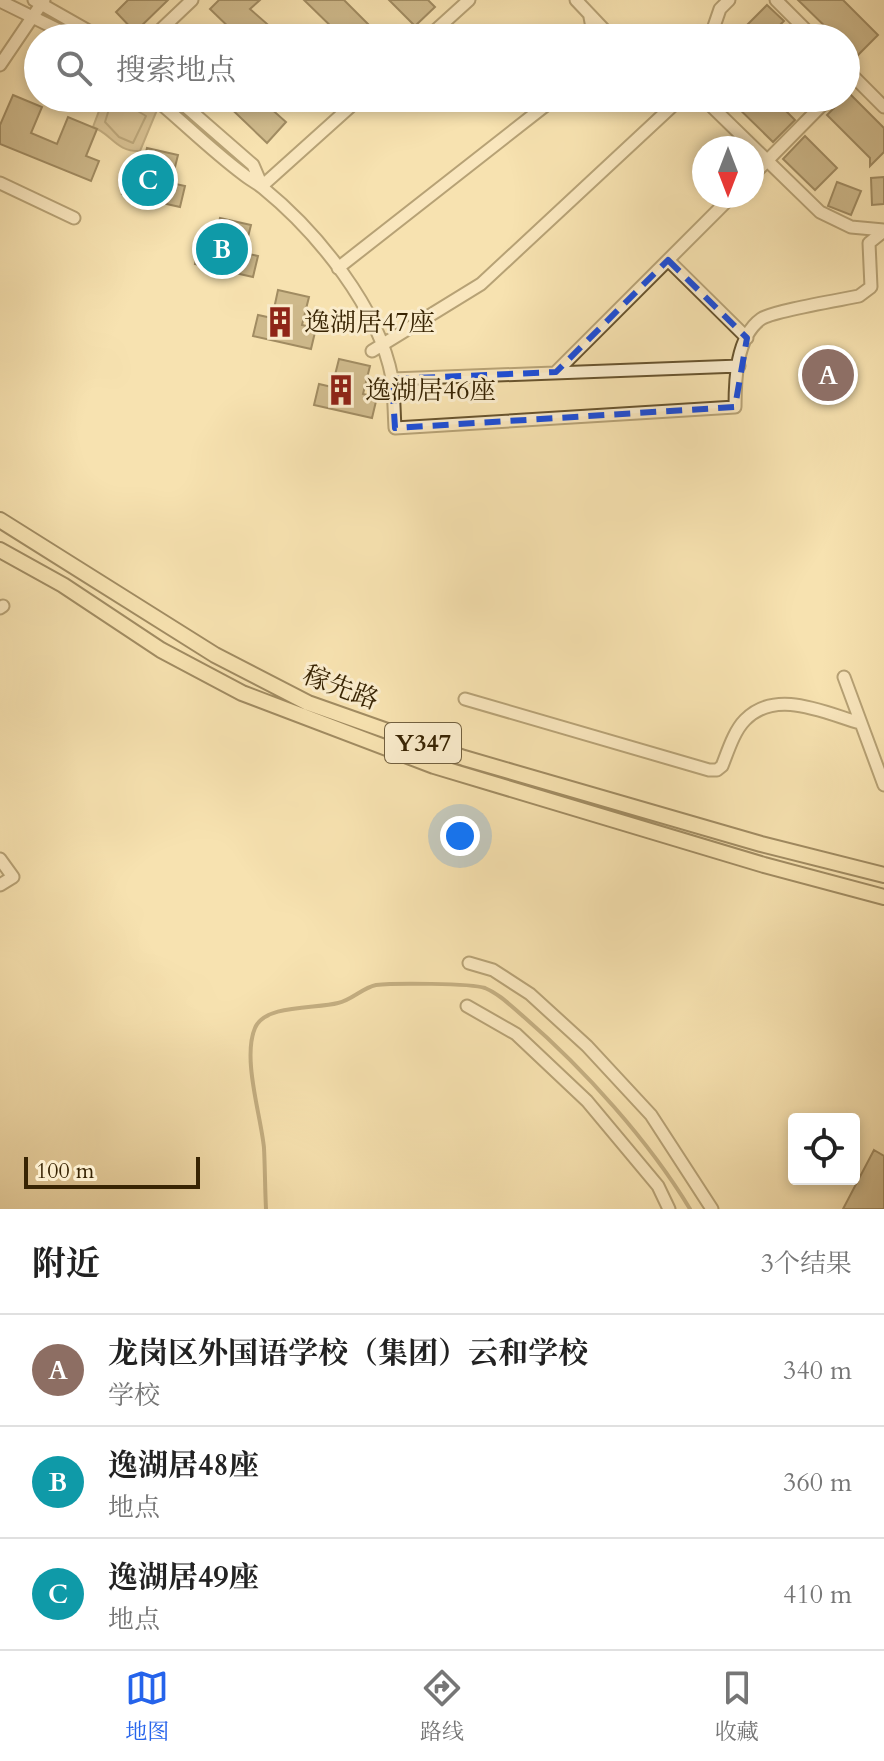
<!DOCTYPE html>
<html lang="zh">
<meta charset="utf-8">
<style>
:root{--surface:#fff;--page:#f2f2f2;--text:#222;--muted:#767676;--line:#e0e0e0;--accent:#2563eb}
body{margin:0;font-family:Cardo,"Noto Serif SC",serif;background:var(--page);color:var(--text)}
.controls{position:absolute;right:24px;bottom:24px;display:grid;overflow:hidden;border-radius:8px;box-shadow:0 4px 12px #0003}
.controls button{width:72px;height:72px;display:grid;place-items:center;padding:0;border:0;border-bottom:2px solid var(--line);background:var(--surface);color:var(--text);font:40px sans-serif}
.compass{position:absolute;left:692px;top:136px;width:72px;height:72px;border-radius:50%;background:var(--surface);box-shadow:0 4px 12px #0003;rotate:180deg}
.scale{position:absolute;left:24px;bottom:20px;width:176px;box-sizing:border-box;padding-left:8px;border:4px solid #382403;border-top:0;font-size:22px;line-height:28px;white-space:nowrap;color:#382403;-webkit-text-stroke:6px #faeccc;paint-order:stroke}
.you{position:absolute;left:460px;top:836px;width:28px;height:28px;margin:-20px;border:6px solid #fff;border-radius:50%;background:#1a73e8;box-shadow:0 0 0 12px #1a73e833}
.badge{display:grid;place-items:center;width:52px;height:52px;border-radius:50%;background:var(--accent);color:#fff;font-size:26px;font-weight:700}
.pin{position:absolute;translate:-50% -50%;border:4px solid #fff;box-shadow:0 2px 8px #0006}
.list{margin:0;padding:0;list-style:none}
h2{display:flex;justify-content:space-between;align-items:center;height:104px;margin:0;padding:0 32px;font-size:34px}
h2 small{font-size:26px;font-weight:400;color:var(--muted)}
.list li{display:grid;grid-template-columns:52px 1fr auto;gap:24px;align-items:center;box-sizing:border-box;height:112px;padding:0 32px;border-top:2px solid var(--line)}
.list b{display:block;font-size:30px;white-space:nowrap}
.list p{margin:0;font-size:26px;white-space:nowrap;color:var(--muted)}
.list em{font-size:26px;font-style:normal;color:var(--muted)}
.icon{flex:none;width:44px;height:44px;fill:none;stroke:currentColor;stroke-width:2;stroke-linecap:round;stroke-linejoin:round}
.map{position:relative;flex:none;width:884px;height:1209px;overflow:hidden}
.search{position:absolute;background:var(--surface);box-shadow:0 4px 12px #0003;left:24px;right:24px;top:24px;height:88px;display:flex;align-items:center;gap:20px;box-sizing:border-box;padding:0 28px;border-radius:44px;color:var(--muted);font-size:30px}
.sheet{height:440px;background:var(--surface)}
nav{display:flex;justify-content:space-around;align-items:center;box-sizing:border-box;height:112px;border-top:2px solid var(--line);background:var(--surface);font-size:22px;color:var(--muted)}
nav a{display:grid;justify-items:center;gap:4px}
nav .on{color:var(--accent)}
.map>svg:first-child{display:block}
.water{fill:#b6a175;stroke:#846f47;stroke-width:2}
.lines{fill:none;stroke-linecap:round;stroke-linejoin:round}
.shore{stroke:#77623c;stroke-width:2}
.stream{stroke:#846f47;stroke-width:4}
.building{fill:#9b875d;stroke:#382403;stroke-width:2}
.minor-casing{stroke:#68542e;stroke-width:15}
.major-casing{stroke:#382403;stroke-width:18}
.minor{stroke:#faeccc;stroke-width:11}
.major{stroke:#f7e2b0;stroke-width:14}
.marked{fill:none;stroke:#1d4ed8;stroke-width:6;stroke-dasharray:16 10;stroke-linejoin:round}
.labels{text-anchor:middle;stroke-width:6;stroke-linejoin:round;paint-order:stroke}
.shield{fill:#faeccc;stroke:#72603f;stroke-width:2}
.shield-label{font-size:24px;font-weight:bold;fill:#382403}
.poi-label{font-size:26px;fill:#382403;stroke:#faeccc;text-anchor:start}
.street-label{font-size:26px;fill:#382403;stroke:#faeccc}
</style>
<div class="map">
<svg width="884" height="1209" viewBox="0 0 884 1209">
<rect width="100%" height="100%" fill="#f7e2b0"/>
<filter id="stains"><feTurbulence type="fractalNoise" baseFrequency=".0025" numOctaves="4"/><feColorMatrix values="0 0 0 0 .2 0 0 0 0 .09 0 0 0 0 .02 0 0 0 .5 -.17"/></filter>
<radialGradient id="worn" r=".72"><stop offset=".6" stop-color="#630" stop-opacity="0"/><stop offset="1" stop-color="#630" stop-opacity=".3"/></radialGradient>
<!-- water -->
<path class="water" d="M90,98H129L157,110L140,151C116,152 112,134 93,127L102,103Z"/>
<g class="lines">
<!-- shore -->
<path class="shore" d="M108,98L110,106L105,122L119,137L133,143L146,116L131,107L129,98"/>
<!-- stream -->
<path class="stream" d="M266,1209C265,1189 265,1168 264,1148C261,1116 242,1058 255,1028C265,1004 316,1009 338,1003C352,1000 362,988 376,985C392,983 471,983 485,988C500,994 512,1007 524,1017C584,1069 649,1141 690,1209"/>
</g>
<!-- building -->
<path class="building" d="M128,0H168L135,32L116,12Z
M219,0H260L250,9L283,38H240L210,9Z
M304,0H344L382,38H343Z
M389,0H428L435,7L415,26Z
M798,0H843L878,35L856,57L846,48V38H837Z
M767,5L784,21L767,38H734Z
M849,93L884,128V152L870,166V158L827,115Z
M13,95L42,107L31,133L57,144L68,117L97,129L86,156L99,161L91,181L0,144V125Z
M220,98H259L286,122L267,143Z
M728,98H773L795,120L773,142Z
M805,136L837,168L815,190L783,159Z
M147,148L178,155L171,183L185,186L180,207L122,194L127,173L140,176Z
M884,177V204L872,205L871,178Z
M837,182L861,191L851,215L828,206Z
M220,218L251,225L244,253L258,256L253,277L195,264L200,242L214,246Z
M278,290L309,297L302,325L316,328L311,349L253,336L258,315L272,318Z
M339,359L370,366L363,394L377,397L372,418L314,405L319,384L332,387Z
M874,1150L884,1156V1209H843Z"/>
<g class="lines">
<defs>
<path id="minor" d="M34,0L101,38
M576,0L612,38
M776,0L814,38
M0,1L75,38
M590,17L594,38
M152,38L192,0
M427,38L469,0
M710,38L720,9L729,0
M0,65L44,0
M846,69L884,107
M154,98C184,123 212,151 243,174C249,179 257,183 263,188C317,232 379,308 392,378C394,394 394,411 395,428L735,407C735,380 736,337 761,319C772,311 840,300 859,296L871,287L869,243L884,231
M176,98L253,165L262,186
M703,98L820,212L851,227L884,230
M752,176L829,98
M0,183L74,218
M262,186L360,98
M668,260L747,338
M338,268L555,98
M372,351L481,284L681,98
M556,372L732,196
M392,379L739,366
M0,608L3,606
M844,677L884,785
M465,699L709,770H717L722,766C728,751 734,731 745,720C776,688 825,713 860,723
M0,859L13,877L0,885
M469,963L493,970L530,994L587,1046L651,1115L712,1209
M467,1006L516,1034L587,1101L658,1186L669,1209"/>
<path id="major" d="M0,520L215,655L308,703L464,758L761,844L884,875
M0,550L63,585L161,650L242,693L434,766L764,865L884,897"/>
</defs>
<!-- minor casing -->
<use href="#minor" class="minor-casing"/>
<!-- major casing -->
<use href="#major" class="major-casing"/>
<!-- minor -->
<use href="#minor" class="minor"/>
<!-- major -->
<use href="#major" class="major"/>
</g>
<!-- marked area -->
<path d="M0 0H884V1209H0ZM668,260L747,338L735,407L395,428L392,379L556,372Z" fill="#f7e2b0" fill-opacity=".55" fill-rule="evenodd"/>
<path class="marked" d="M668,260L747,338L735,407L395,428L392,379L556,372Z"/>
<!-- icons -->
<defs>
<symbol id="building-bare" viewBox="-9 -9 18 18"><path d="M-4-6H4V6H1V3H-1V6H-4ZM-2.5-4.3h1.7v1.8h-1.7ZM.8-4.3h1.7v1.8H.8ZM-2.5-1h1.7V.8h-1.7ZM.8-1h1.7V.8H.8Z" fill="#8f2418" stroke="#faeccc" stroke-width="2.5" paint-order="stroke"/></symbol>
</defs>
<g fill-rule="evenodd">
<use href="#building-bare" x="258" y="300" width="44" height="44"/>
<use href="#building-bare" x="319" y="368" width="44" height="44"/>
</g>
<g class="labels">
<!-- shield labels -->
<rect class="shield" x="385" y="723" width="76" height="40" rx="6"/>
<g class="shield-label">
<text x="423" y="751">Y347</text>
</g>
<!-- poi labels -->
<g class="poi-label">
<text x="304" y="331">逸湖居47座</text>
<text x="365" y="399">逸湖居46座</text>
</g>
<!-- street labels -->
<g class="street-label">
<text transform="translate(341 687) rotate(21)" y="9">稼先路</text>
</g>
</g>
<rect width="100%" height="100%" filter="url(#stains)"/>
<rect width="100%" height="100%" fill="url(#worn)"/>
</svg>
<div class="controls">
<button><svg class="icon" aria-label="locate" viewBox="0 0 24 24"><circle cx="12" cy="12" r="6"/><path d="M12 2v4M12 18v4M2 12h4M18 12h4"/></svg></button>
</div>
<svg class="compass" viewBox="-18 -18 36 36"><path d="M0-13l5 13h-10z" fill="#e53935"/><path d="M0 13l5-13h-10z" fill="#767676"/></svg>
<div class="scale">100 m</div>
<div class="you"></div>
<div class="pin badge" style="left:828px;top:375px;background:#8d6e63">A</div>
<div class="pin badge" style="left:222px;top:249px;background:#0f9aa8">B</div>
<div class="pin badge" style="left:148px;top:180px;background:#0f9aa8">C</div>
<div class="search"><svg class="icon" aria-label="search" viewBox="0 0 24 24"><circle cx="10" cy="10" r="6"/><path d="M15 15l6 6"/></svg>搜索地点</div>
</div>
<section class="sheet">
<h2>附近<small>3个结果</small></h2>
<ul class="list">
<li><span class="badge" style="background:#8d6e63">A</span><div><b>龙岗区外国语学校（集团）云和学校</b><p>学校</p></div><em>340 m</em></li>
<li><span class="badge" style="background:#0f9aa8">B</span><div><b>逸湖居48座</b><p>地点</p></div><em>360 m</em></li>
<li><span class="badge" style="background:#0f9aa8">C</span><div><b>逸湖居49座</b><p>地点</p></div><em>410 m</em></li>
</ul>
</section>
<nav>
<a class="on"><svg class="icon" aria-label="map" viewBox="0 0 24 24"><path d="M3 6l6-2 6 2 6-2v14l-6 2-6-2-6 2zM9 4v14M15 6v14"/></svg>地图</a>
<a><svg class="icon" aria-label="directions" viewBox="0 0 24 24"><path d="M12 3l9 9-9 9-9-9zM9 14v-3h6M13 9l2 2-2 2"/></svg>路线</a>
<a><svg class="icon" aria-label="saved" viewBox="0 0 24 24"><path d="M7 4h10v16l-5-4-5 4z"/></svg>收藏</a>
</nav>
